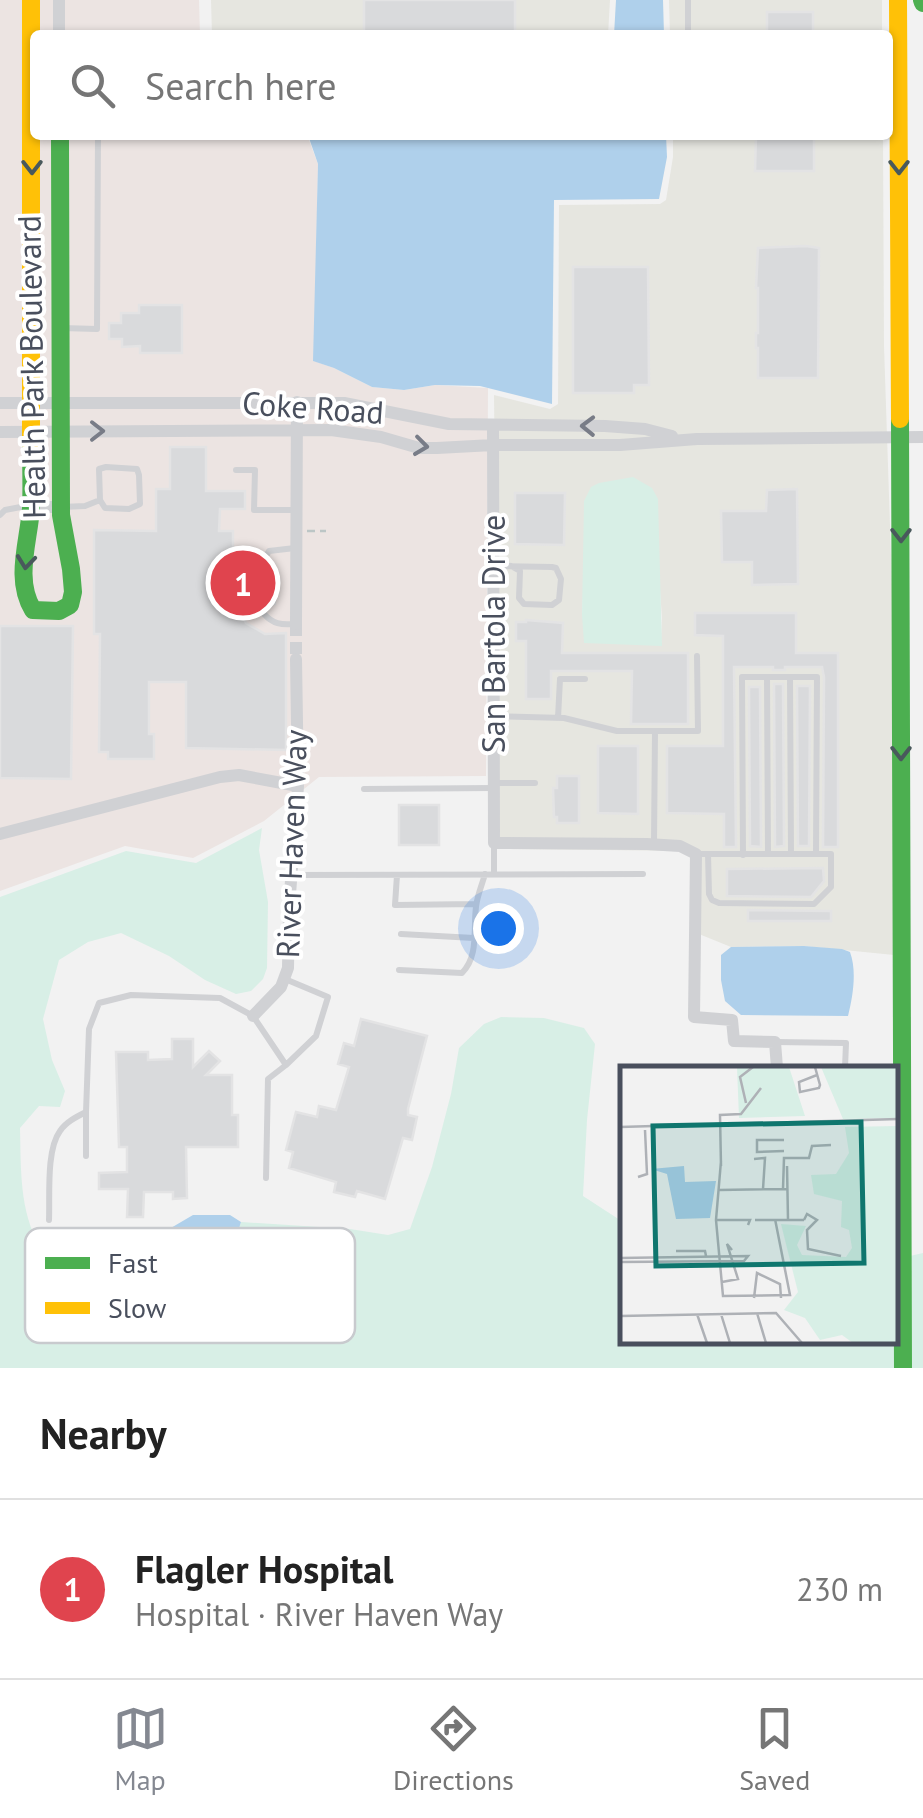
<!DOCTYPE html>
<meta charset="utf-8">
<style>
:root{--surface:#fff;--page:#f6f6f6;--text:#222;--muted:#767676;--line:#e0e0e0;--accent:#848891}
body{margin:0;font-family:"PT Sans",sans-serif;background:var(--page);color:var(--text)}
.you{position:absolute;left:498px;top:928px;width:35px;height:35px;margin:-25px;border:8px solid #fff;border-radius:50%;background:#1a73e8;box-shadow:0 0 0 15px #1a73e833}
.badge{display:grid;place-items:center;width:65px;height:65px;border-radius:50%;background:var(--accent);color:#fff;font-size:32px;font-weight:700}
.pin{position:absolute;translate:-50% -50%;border:5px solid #fff;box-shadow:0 2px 10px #0006}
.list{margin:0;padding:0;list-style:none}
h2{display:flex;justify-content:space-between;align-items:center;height:130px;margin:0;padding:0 40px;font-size:42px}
h2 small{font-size:32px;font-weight:400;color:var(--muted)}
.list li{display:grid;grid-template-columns:65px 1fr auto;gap:30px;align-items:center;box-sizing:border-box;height:180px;padding:0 40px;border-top:2px solid var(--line)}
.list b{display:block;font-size:38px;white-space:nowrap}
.list p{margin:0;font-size:32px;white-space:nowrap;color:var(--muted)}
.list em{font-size:32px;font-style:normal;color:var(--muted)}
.icon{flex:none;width:55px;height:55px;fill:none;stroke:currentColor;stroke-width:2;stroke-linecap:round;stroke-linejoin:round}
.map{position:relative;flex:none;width:923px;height:1368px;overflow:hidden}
.search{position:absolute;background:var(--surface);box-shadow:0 2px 8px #0004;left:30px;right:30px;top:30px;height:110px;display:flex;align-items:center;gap:25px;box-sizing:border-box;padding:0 35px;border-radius:10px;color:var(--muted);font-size:38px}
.sheet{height:310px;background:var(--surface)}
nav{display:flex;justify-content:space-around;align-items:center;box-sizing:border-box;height:140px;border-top:2px solid var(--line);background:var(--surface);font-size:28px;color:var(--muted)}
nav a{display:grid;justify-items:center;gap:5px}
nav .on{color:var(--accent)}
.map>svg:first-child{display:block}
.commercial{fill:#e6e6e0;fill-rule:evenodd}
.medical{fill:#ece4e2}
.green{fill:#d8efe6}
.water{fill:#afd0eb}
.building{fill:#d9dadc;stroke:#e3e3e4;stroke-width:2.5}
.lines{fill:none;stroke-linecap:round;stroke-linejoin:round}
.street-tunnel{stroke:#d0d1d4;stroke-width:12;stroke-dasharray:12 6;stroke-linecap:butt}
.path{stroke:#bcc6c6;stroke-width:2.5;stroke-dasharray:8 5;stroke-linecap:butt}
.lane{stroke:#d0d1d4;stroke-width:6}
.street{stroke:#d0d1d4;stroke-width:12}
.fast{stroke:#4caf50;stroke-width:18}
.slow{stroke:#ffc107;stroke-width:18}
.oneway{stroke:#49595c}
.oneway2{stroke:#787c87}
.labels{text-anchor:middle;stroke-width:8;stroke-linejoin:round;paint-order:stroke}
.street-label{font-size:32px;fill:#494f5d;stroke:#fff}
.inset-road{fill:none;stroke:#aeb1b6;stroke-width:2.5}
.view{fill:#0f766e;fill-opacity:0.15;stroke:#0f766e;stroke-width:5}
.inset-edge{fill:none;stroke:#494f5d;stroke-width:5}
.key{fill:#fff;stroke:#c8cace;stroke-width:2.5}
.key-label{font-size:28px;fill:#494f5d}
</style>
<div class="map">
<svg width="923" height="1368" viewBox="0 0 923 1368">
<rect width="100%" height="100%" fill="#f2f2f2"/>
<!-- commercial -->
<path class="commercial" d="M211,0H610L608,35H212Z
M669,0H882V35H670Z
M673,135H883L884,346L894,645V955L804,946L731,947L694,932L693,851L499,849L494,395L550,409L558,404L559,205L660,204L666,200L673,157ZM658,562L662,618L661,640L582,615L584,574Z"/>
<!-- medical -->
<path class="medical" d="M0,0H199L200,35H35V135H307L318,164L314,361L334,368L372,387L404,390L435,385L488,388L486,776L319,777L264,821L193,858L125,846L0,891Z"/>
<!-- green -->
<path class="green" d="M633,477L652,488L658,499L662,646L584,643L582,615L584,501L591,487L599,483Z
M262,828L259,850L268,902L267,968L263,979L251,991L236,994L205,980L169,956L121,933L88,942L59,960L43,1019L52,1060L65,1091L60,1107L39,1106L20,1128C21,1166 19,1212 40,1246C47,1258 64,1269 75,1279L79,1285L100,1294L127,1287L212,1274C231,1265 235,1241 241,1222L350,1229L388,1235L410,1229L432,1167L451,1094L459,1048L484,1024L501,1017L544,1018L584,1028L595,1044L587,1120L583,1196L623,1222V1340H896V1368H0V897L126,851L196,863Z
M923,1253V1368H910V1256Z"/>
<!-- water -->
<path class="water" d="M616,0H663L664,35H614Z
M340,135H666L667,157L659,199L554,200L552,404L480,386L435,385L404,390L372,387L334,368L313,361L318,164L309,138Z
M804,946L842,949L850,952C857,971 853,996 848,1016L741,1015L725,1001L721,980V955L731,947Z
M193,1215H230L241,1222C235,1241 231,1265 212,1274L127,1287L99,1294L86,1291L75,1279L81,1271L135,1249Z"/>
<!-- building -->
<path class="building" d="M364,0H515V35H364Z
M767,12H813V35H767Z
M756,135H814V171H755Z
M806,246L819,248L818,378H758V348H756V333H758V288H756L758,248Z
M573,267H648L649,385H634V393H573Z
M139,305H182V353H140V346L122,347V339H109V323H121V313H139Z
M170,447H206V491H245V509H220L219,531H233V570H257L259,575L264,577L269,575L271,570H275V604L236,603L246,623L265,634L286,633V750L186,748V682H149V734H154V759H108V752H99L100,634H94V530L156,531V489H170Z
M797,489L798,584L752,585V562H722L721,511H766L767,490Z
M515,493H565L564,545L515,544Z
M695,613H796V653H838V847H823L824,677L822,667H785V670H773V667H734L736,847H724V814L667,813V746H723V636L695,635Z
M526,620L563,623L562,653H688V724H631L632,671H551V699H526V641H516V622H526Z
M0,626H73L71,779L0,778Z
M774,684H783L784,846L775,847Z
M797,686H810L809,846H798Z
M749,687H760L761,847L750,846Z
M598,746H638V814L598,813Z
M557,776H579V823H557V817H554L553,788H557Z
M399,805H439V845H399Z
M823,868L824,881L811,897L727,896V869Z
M748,910L831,911V921H748Z
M361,1019L427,1036L408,1109V1115L417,1117L412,1140L403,1138L385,1199L357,1191L355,1197L334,1192L336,1182L289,1168L293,1152L286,1150L296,1112L317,1117L319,1106L336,1110L349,1067L338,1064L344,1043L354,1046Z
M172,1039H193V1067L209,1051L220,1061L206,1075H232V1115H238V1147H186L187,1198L173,1199V1192H144L143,1217H127L128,1189H99V1173L127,1172V1147H119L116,1052H148V1060L172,1059Z"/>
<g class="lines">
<!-- street-tunnel -->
<path class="street-tunnel" d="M296,624V659"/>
<!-- path -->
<path class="path" d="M307,531H326"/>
<!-- lane -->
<path class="lane" d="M688,35V0
M62,328L97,329L98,135
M236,470H255L254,510H294
M62,507L85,506L100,500L99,469L106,467L137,469L139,475L140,504L129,509L105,508L100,500
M0,515L5,510L26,506
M495,566L552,567L556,568L561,579L559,600L552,605L524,604L519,598L520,571L511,566
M264,570L263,561L269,551L295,548
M264,614C273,624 281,625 294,624
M767,677L768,854
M790,677L791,854
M495,716L564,718L617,731H698L697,656
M558,718L560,679H585
M496,783H535
M364,789L493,788
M654,843L655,732
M697,854H831V887L814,904L719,903L712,900L709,894L708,854
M743,855L742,677H817L816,854
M494,874V844
M293,875L643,874
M397,875L395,905L476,904
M401,934L474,938
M399,970L462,973C479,956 473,930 476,907C477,896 482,885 485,874
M776,1042L846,1043L845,1068
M86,1156V1112
M266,1178L268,1079L286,1065
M49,1220C50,1196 46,1150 60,1131C66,1122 76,1117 86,1112L89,1029L99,1003L131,995L220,998L253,1016L286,1065L316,1036L328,997L285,979"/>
<!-- street -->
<path class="street" d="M59,0V35
M0,403H344L449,424L605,426L645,429L672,436
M493,425L494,843L647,844L680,846L696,854L694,1017L732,1020L734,1041L775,1042L777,1068
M0,432L331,430L381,437L419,448H437L493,445H620L697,439L923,437
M31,507H61
M296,624L297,402
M0,834L220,777L239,775L298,786
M253,1016L281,987L288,968L289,908L298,786L296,659"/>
<!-- fast -->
<path class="fast" d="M922,0L923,3
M900,419L903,1368
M31,444C31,465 32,487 31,508C29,541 14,579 33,610L59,611L70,605L73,592L71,569L61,515L60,135"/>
<!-- slow -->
<path class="slow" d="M31,0V444
M898,0L900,419"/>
</g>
<!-- one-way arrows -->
<defs><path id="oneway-chevron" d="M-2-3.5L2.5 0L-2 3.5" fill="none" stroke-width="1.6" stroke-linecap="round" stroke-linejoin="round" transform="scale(2.5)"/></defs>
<g class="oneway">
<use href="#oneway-chevron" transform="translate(32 167) rotate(90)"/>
<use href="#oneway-chevron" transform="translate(899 167) rotate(90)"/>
<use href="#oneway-chevron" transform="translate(901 535) rotate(90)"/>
<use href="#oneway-chevron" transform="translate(26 562) rotate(96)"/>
<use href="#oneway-chevron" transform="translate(901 753) rotate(90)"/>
</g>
<g class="oneway2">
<use href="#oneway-chevron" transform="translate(588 426) rotate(-179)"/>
<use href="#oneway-chevron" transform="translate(97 431)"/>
<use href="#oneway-chevron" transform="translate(421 446) rotate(7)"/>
</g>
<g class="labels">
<!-- street labels -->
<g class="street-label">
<text transform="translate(32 367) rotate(-91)" y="11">Health Park Boulevard</text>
<text transform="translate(313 408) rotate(4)" y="11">Coke Road</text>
<text transform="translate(494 634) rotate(-90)" y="11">San Bartola Drive</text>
<text transform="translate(292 844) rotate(-88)" y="11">River Haven Way</text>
</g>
</g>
<!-- overview -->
<g transform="translate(620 1066)">
<rect width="278" height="278" fill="#f2f2f2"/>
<path d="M117,1H169L185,50L119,52ZM201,1H277V52L223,53ZM277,60V277H233L222,269L200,274L185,252L164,244L178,226L161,158L186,160L177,179L182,189L226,191L232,182L229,164L221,161L222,135L194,128L191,109L216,108L229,87L225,61Z" fill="#d8efe6"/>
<path d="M64,100L65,116L96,115L90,152L56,153L47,108L31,103Z" fill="#afd0eb"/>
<path class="inset-road" d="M195,1L200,19L199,22L180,26L179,16L197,9M126,37L120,11L133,1M0,61L278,53M164,74H137V86L164,85M134,93L145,92L143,123M101,95L96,154L103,230L170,229L155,153M101,100L100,49L121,48L141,22M167,100L168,154M18,111L27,108L25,64M163,123L164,92H189L192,80L211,79M99,124L167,123M96,154H130L128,159M135,154H184M184,154L187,148L197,154L187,164L188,183L221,190M56,185H85L86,190M0,192L128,190L124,195L0,196M102,216L118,213L107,178L112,184M134,232L137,207L160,218L161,232M137,247L146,277M77,248L87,277M101,248L110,277M0,250L156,247L182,277"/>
<path class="view" d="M241,56L244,197L36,200L33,60Z"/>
<rect width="278" height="278" class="inset-edge"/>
</g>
<!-- legend -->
<rect x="25" y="1228" width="330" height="115" rx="15" class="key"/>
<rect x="45" y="1257" width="45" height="12" fill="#4caf50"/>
<rect x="45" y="1302" width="45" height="12" fill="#ffc107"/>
<g class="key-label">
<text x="108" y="1273">Fast</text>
<text x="108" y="1318">Slow</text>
</g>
</svg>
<div class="you"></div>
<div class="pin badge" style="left:243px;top:583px;background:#e0444e">1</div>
<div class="search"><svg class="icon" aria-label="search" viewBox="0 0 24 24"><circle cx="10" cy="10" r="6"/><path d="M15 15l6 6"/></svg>Search here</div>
</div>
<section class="sheet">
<h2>Nearby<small></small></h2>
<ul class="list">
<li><span class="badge" style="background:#e0444e">1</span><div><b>Flagler Hospital</b><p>Hospital · River Haven Way</p></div><em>230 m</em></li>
</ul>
</section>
<nav>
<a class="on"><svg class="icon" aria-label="map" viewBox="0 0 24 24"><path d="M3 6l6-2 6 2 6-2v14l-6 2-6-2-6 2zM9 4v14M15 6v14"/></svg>Map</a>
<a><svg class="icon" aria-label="directions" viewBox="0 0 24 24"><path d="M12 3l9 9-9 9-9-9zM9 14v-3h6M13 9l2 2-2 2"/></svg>Directions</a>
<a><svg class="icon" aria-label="saved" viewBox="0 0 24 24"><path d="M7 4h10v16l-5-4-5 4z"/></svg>Saved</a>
</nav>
